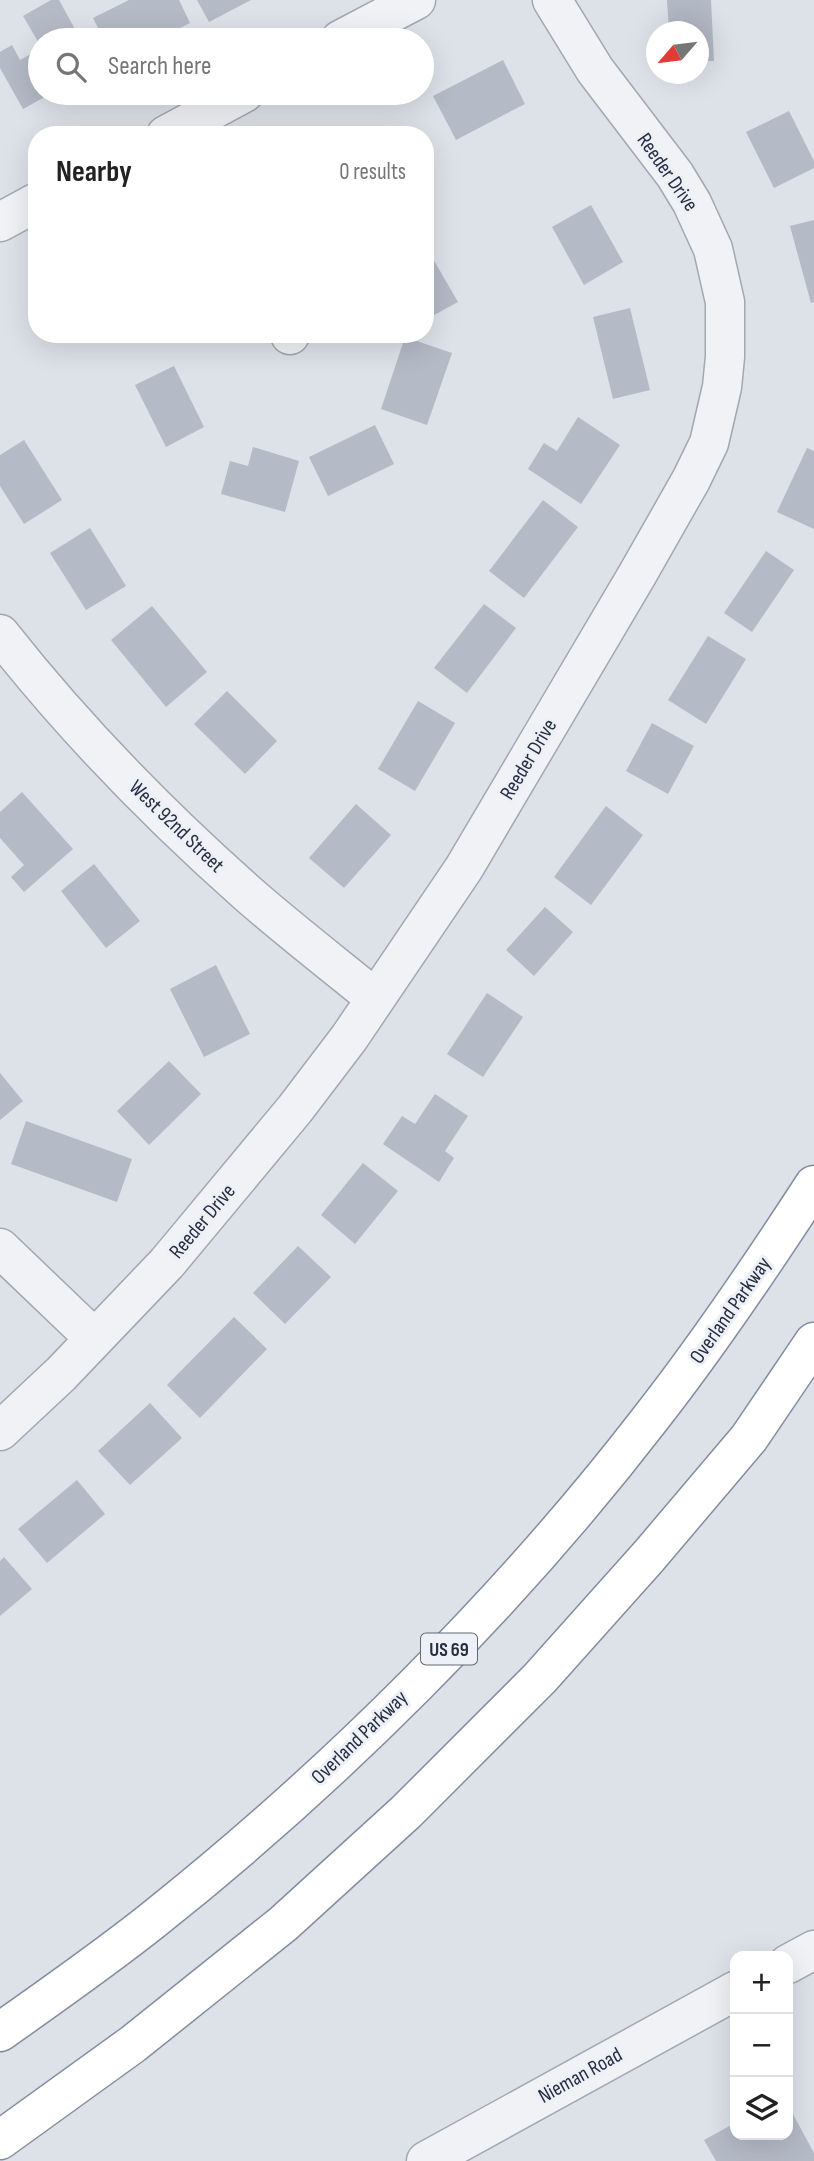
<!DOCTYPE html>
<meta charset="utf-8">
<style>
:root{--surface:#fff;--page:#f2f2f2;--text:#222;--muted:#767676;--line:#e0e0e0}
body{margin:0;font-family:"Sofia Sans Condensed",sans-serif;background:var(--page);color:var(--text)}
.controls{position:absolute;right:21px;bottom:21px;display:grid;overflow:hidden;border-radius:14px;box-shadow:0 7px 28px #0002}
.controls button{width:63px;height:63px;display:grid;place-items:center;padding:0;border:0;border-bottom:2px solid var(--line);background:var(--surface);color:var(--text);font:35px sans-serif}
.compass{position:absolute;left:646px;top:21px;width:63px;height:63px;border-radius:50%;background:var(--surface);box-shadow:0 7px 28px #0002;rotate:242deg}
.list{margin:0;padding:0;list-style:none}
h2{display:flex;justify-content:space-between;align-items:center;height:91px;margin:0;padding:0 28px;font-size:30px}
h2 small{font-size:23px;font-weight:400;color:var(--muted)}
.icon{flex:none;width:38px;height:38px;fill:none;stroke:currentColor;stroke-width:2;stroke-linecap:round;stroke-linejoin:round}
.map{position:relative;flex:none;width:814px;height:2161px;overflow:hidden}
.search{position:absolute;background:var(--surface);box-shadow:0 7px 28px #0002;left:28px;top:28px;width:406px;height:77px;display:flex;align-items:center;gap:18px;box-sizing:border-box;padding:0 24px;border-radius:38px;color:var(--muted);font-size:26px}
.panel{position:absolute;background:var(--surface);box-shadow:0 7px 28px #0002;left:28px;top:126px;width:406px;height:217px;border-radius:28px}
.map>svg:first-child{display:block}
.building{fill:#b4bac6}
.lines{fill:none;stroke-linecap:round;stroke-linejoin:round}
.minor-casing{stroke:#a2a7b2;stroke-width:41}
.highway-casing{stroke:#838da0;stroke-width:41}
.minor{stroke:#f0f2f6;stroke-width:38}
.highway{stroke:#fff;stroke-width:38}
.labels{text-anchor:middle;stroke-width:6;stroke-linejoin:round;paint-order:stroke}
.shield{fill:#edf0f6;stroke:#616877;stroke-width:2}
.shield-label{font-size:19px;font-weight:bold;fill:#252d40}
.street-label{font-size:21px;fill:#252d40;stroke:#edf0f6}
</style>
<div class="map">
<svg width="814" height="2161" viewBox="0 0 814 2161">
<rect width="100%" height="100%" fill="#dde1e8"/>
<!-- building -->
<path class="building" d="M51,0H59L81,40H40V45L23,16Z
M129,0H179L190,23L156,40H104L93,18Z
M197,0H251L209,22Z
M667,0H711L714,61H698V32H669Z
M12,45L20,60L40,49V93H52L23,109L0,68V52Z
M503,60L525,104L456,140L433,96Z
M789,111L814,161V168L774,188L746,132Z
M591,205L623,262L584,285L552,227Z
M814,220V302L811,303L790,226Z
M425,245L458,302L425,320Z
M630,308L650,390L613,399L593,317Z
M405,337L452,353L427,425L381,409Z
M174,366L204,427L166,447L135,385Z
M578,417L620,445L581,504L528,469L544,443L557,451Z
M375,425L394,464L328,496L309,457Z
M24,440L62,500L24,524L0,486V455Z
M253,447L299,461L285,512L221,494L230,461L248,466Z
M807,448L814,451V529L777,512Z
M543,500L578,527L524,598L489,571Z
M90,528L126,586L86,610L50,553Z
M766,551L794,570L752,632L724,613Z
M484,604L516,628L467,693L434,668Z
M152,606L207,672L166,707L111,640Z
M708,636L746,659L706,724L668,700Z
M227,691L277,741L245,774L194,724Z
M418,701L455,723L415,791L378,769Z
M652,723L694,746L668,794L626,771Z
M22,792L73,849L24,892L11,877L24,865L0,838V812Z
M356,804L391,835L344,888L309,858Z
M606,806L643,835L591,905L554,877Z
M94,864L140,921L106,948L61,891Z
M545,907L573,932L534,976L506,950Z
M216,965L250,1034L204,1057L170,989Z
M487,993L523,1017L483,1077L447,1054Z
M169,1061L201,1094L149,1145L117,1111Z
M0,1073L23,1101L0,1120Z
M435,1094L468,1116L445,1151L454,1158L439,1182L383,1144L402,1116L415,1124Z
M26,1121L132,1159L117,1202L11,1164Z
M363,1163L398,1191L355,1244L321,1215Z
M298,1246L331,1277L285,1324L253,1293Z
M234,1317L267,1349L200,1418L167,1385Z
M150,1403L182,1438L130,1485L98,1451Z
M77,1480L105,1514L47,1563L18,1529Z
M4,1557L32,1589L0,1616V1561Z
M788,2105L814,2153V2161H716L704,2140L735,2123V2135H788Z"/>
<g class="lines">
<defs>
<path id="minor" d="M340,40L416,0
M166,135L244,93
M0,222L37,202
M290,334V335
M0,634C74,728 158,814 247,893C288,929 332,963 375,998
M0,1248L94,1338
M0,1431L61,1374L167,1263L295,1109L349,1038L464,868L637,575L691,480L709,443L722,387L725,357V302L713,249L692,203L675,175L595,70L552,0
M788,1964L814,1950
M426,2161L735,1991"/>
<path id="highway" d="M0,2032C51,1996 104,1959 153,1920C334,1776 509,1602 650,1419C709,1344 762,1265 814,1185
M0,2140L133,2044L283,1924L406,1812L540,1678L649,1556L749,1438L814,1342"/>
</defs>
<!-- minor casing -->
<use href="#minor" class="minor-casing"/>
<!-- highway casing -->
<use href="#highway" class="highway-casing"/>
<!-- minor -->
<use href="#minor" class="minor"/>
<!-- highway -->
<use href="#highway" class="highway"/>
</g>
<g class="labels">
<!-- shield labels -->
<rect class="shield" x="421" y="1633.5" width="56" height="31" rx="5"/>
<g class="shield-label">
<text x="449" y="1656">US 69</text>
</g>
<!-- street labels -->
<g class="street-label">
<text transform="translate(668 172) rotate(55)" y="7">Reeder Drive</text>
<text transform="translate(528 759) rotate(-59)" y="7">Reeder Drive</text>
<text transform="translate(177 826) rotate(44)" y="7">West 92nd Street</text>
<text transform="translate(202 1221) rotate(-50)" y="7">Reeder Drive</text>
<text transform="translate(730 1310) rotate(-55)" y="7">Overland Parkway</text>
<text transform="translate(359 1737) rotate(-44)" y="7">Overland Parkway</text>
<text transform="translate(580 2075) rotate(-29)" y="7">Nieman Road</text>
</g>
</g>
</svg>
<div class="controls">
<button>+</button>
<button>−</button>
<button><svg class="icon" aria-label="layers" viewBox="0 0 24 24"><path d="M12 4l9 5-9 5-9-5zM3 14l9 5 9-5"/></svg></button>
</div>
<svg class="compass" viewBox="-18 -18 36 36"><path d="M0-13l5 13h-10z" fill="#e53935"/><path d="M0 13l5-13h-10z" fill="#767676"/></svg>
<div class="search"><svg class="icon" aria-label="search" viewBox="0 0 24 24"><circle cx="10" cy="10" r="6"/><path d="M15 15l6 6"/></svg>Search here</div>
<section class="panel">
<h2>Nearby<small>0 results</small></h2>
<ul class="list">
</ul>
</section>
</div>
